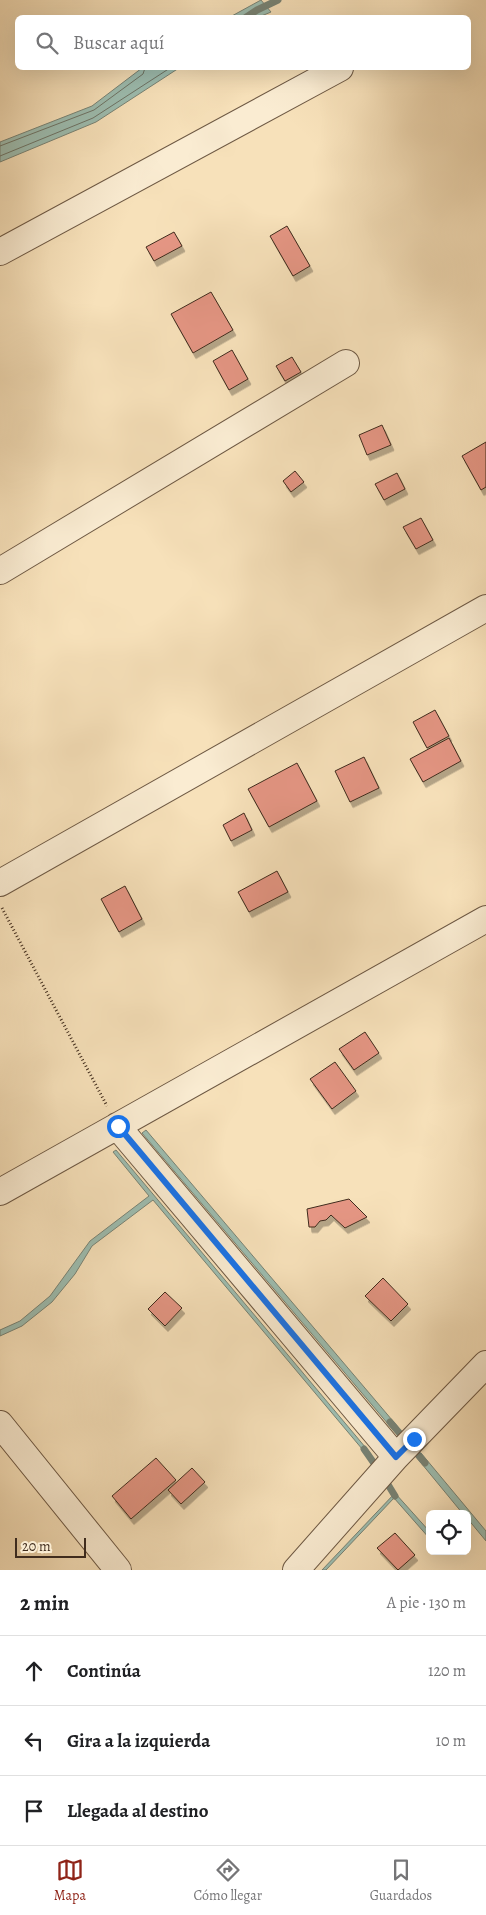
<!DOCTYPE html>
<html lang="es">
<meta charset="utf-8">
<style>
:root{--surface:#fff;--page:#f6f6f6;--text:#202124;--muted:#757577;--line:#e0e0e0;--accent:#8f2418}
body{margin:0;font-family:Alegreya,serif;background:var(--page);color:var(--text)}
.controls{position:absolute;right:15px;bottom:15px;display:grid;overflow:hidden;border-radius:8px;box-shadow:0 5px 20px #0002}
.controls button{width:45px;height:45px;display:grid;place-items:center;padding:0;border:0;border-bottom:1px solid var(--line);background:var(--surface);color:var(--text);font:25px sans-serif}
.scale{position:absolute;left:15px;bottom:12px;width:71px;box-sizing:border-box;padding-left:5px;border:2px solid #402c1d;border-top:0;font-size:14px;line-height:18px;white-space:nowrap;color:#402c1d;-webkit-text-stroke:4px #faecd2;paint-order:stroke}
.stop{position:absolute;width:15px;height:15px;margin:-11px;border:4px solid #1a73e8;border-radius:50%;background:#fff}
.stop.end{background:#1a73e8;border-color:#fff;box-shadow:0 1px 5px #0008}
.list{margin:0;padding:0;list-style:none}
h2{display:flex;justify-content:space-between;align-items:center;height:65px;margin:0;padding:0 20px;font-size:21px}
h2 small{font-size:16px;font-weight:400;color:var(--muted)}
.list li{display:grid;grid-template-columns:32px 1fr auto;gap:15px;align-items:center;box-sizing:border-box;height:70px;padding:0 20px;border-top:1px solid var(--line)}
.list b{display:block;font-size:19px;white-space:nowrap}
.list em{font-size:16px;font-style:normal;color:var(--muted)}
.icon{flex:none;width:28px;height:28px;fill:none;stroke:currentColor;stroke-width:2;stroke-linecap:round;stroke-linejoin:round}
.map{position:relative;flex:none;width:486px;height:1570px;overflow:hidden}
.search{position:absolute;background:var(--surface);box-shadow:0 5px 20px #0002;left:15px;right:15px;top:15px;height:55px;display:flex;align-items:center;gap:12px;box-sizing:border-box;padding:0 18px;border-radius:8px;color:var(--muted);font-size:19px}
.sheet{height:275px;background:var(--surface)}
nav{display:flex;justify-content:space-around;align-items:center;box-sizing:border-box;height:70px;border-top:1px solid var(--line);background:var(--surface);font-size:14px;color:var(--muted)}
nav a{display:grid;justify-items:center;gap:2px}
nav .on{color:var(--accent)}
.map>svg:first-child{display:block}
.water{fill:#9dbdb0;stroke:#788375}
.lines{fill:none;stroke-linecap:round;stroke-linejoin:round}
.shore{stroke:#6e7466;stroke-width:1}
.stream{stroke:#788375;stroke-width:7}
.building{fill:#e59684;stroke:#402c1d;filter:url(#shadow)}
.minor-casing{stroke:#6e5944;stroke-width:28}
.path{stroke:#402c1d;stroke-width:3;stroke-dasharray:1 2.5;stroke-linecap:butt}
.minor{stroke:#faecd2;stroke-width:26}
.route{stroke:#1a73e8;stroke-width:6}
</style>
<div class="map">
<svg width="486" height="1570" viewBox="0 0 486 1570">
<defs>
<filter id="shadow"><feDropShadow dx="3" dy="5.5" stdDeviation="0" flood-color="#0004"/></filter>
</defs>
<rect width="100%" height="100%" fill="#f7e1ba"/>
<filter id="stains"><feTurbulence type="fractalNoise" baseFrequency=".004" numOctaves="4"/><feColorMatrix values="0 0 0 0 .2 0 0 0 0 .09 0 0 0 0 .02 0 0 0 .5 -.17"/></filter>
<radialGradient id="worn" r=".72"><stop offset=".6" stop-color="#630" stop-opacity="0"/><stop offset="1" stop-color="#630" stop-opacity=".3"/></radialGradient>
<!-- water -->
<path class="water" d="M261,0L271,12L259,17H230Z
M142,68H179L96,122L0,162V142L92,106Z
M146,1130L398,1427L394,1431L142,1133Z
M116,1150L371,1454L368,1456L153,1200L92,1246L75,1274L52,1302L22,1326L0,1336V1330L20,1321L50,1296L90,1241L149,1196L113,1152Z
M421,1453L486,1531V1541L467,1518V1514H463L417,1458Z
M395,1493L430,1532V1539L394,1498L326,1570H322Z"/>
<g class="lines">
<!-- shore -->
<path class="shore" d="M0,146L94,110L143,74L145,68
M0,156L93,118L170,68"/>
<!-- stream -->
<path class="stream" d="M245,18L257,10L278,0
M390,1422L425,1463
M364,1449L378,1469
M384,1478L395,1496"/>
</g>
<!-- building -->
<path class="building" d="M287,226L310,266L293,276L270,236Z
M174,232L182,246L154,261L146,247Z
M211,292L233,330L193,353L171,314Z
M232,350L248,379L229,390L213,361Z
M292,357L301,372L285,381L276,366Z
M382,425L391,445L367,455L359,435Z
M486,442V487L481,490L462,456Z
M295,471L304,482L291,492L283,481Z
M397,473L405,489L384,500L375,484Z
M421,518L433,540L416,549L403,527Z
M435,710L449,736L427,748L413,722Z
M449,738L461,761L423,782L410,759Z
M364,757L379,788L350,802L335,771Z
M297,763L317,801L269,827L248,789Z
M244,813L252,830L231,841L223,825Z
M277,871L288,892L249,912L238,892Z
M125,886L142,919L119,932L101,899Z
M365,1032L379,1053L354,1070L339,1049Z
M335,1062L356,1091L332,1109L310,1079Z
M349,1199L367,1217L345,1228L331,1215L326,1220L320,1221L315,1227H309L307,1209Z
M383,1278L408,1304L391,1321L365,1296Z
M165,1292L182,1308L165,1326L148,1309Z
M156,1458L176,1480L131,1519L112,1496Z
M192,1468L205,1482L181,1504L168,1490Z
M395,1533L415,1555L398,1570L377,1548Z"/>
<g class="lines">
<defs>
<path id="minor" d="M0,252L340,68
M0,571L346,363
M0,883L486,608
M117,1126L396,1457
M0,1192L486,919
M0,1424L118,1570
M296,1570L396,1457L486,1364"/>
</defs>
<!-- minor casing -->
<use href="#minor" class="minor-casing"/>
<!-- path -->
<path class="path" d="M2,908L107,1106"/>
<!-- minor -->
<use href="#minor" class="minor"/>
</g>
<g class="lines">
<!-- route -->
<path class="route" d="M118,1126L396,1457L414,1439"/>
</g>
<rect width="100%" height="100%" filter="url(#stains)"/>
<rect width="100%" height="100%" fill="url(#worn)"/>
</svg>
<div class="controls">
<button><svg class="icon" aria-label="locate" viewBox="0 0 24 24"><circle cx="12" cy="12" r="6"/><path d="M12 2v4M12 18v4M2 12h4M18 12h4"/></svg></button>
</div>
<div class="scale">20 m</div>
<div class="stop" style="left:118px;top:1126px"></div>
<div class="stop end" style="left:414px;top:1439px"></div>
<div class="search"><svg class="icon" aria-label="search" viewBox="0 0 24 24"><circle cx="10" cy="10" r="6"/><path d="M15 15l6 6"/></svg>Buscar aquí</div>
</div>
<section class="sheet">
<h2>2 min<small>A pie · 130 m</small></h2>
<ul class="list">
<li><svg class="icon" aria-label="ahead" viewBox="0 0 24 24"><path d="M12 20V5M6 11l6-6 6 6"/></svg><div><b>Continúa</b></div><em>120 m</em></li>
<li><svg class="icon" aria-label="left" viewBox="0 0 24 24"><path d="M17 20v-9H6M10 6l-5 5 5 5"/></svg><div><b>Gira a la izquierda</b></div><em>10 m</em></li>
<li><svg class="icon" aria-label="arrive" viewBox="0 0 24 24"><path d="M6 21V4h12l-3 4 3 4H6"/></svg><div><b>Llegada al destino</b></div></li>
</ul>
</section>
<nav>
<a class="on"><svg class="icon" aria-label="map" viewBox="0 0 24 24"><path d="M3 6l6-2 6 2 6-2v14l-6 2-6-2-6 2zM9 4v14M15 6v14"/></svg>Mapa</a>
<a><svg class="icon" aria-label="directions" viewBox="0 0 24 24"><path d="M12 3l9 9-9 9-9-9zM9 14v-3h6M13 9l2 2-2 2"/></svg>Cómo llegar</a>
<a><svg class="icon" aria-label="saved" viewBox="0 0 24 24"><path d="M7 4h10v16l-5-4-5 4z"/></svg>Guardados</a>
</nav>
